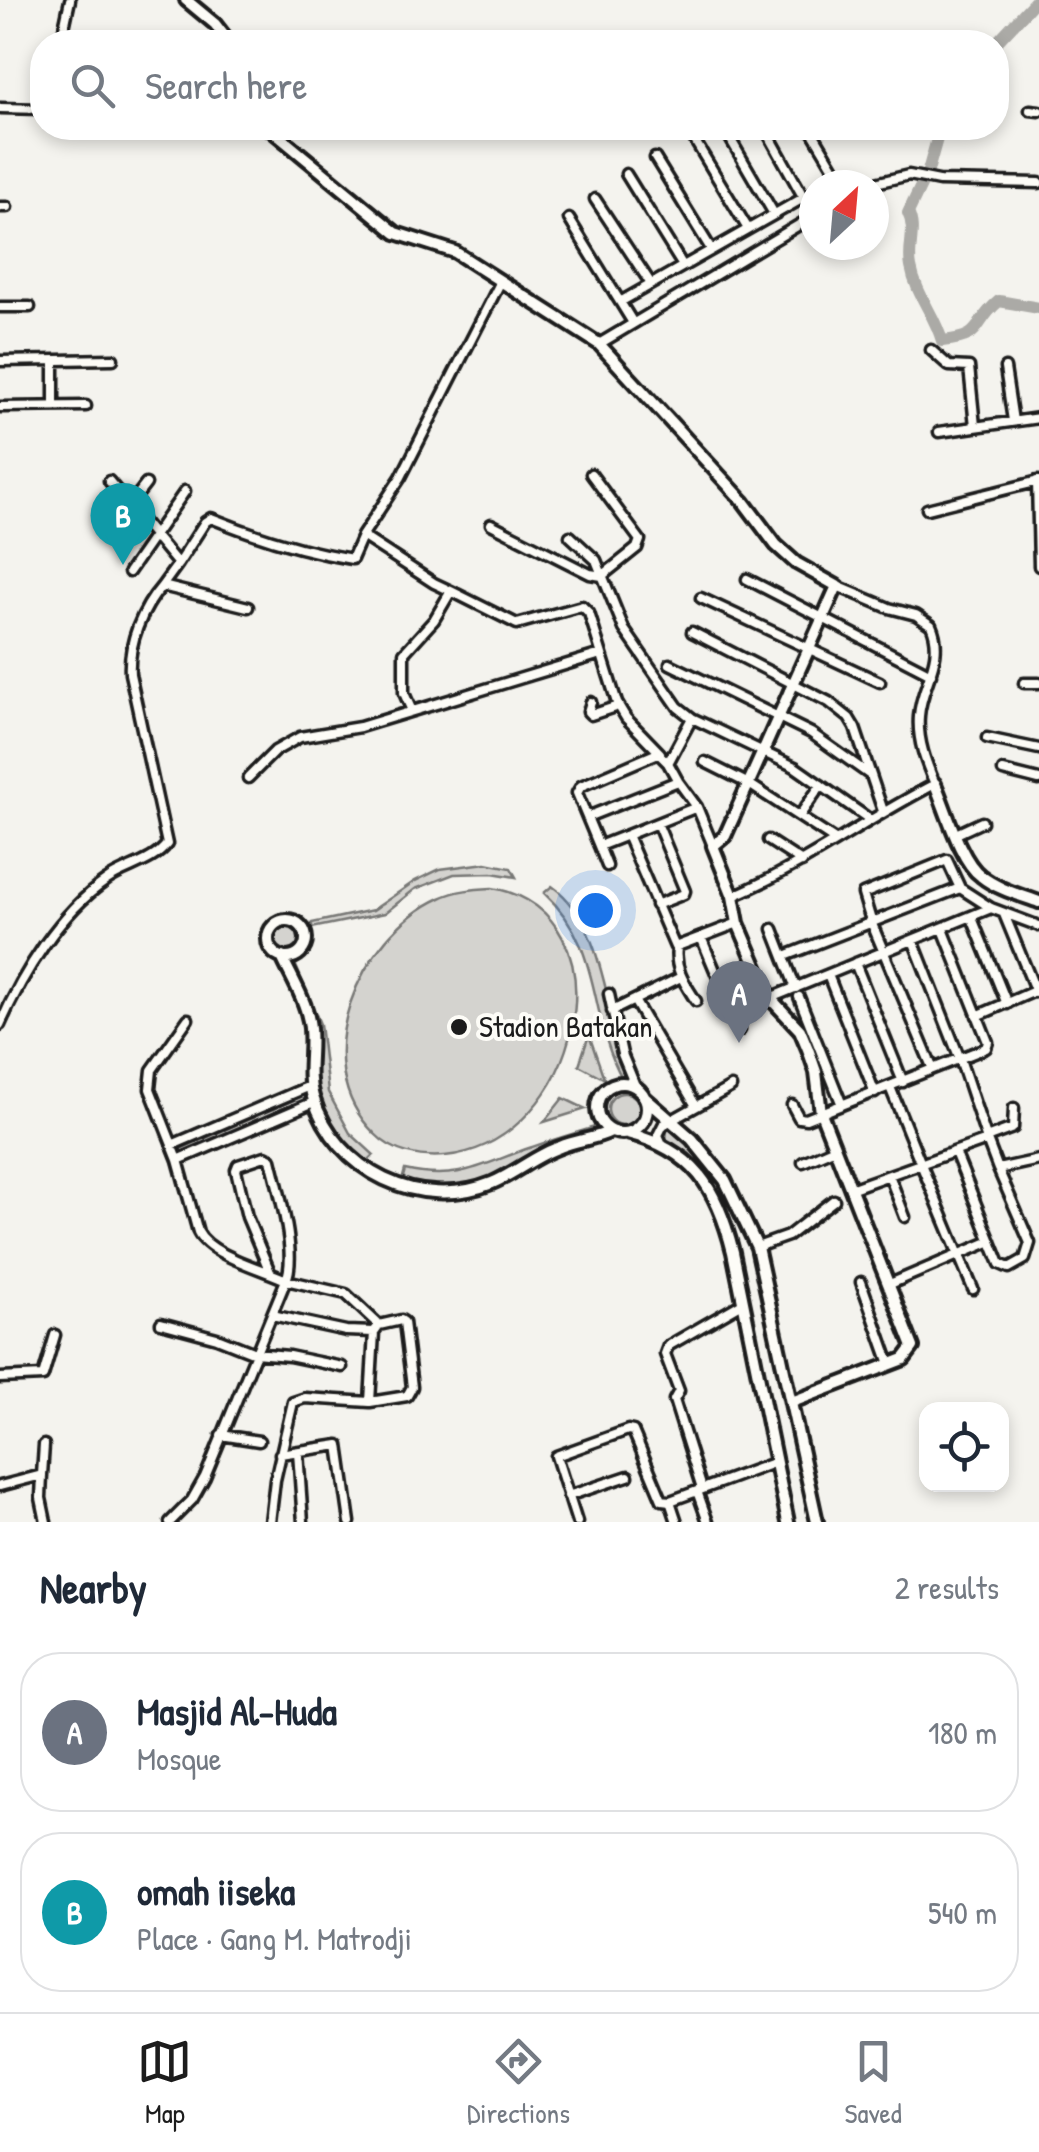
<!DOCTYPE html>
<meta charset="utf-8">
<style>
:root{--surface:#fff;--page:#f6f6f7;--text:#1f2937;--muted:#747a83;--line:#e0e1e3;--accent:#1c1c1c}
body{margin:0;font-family:"Patrick Hand",sans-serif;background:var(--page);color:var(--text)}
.controls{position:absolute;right:30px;bottom:30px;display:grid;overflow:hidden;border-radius:20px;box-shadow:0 5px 15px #0003}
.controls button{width:90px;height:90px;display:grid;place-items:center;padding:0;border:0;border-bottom:2px solid var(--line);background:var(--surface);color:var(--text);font:50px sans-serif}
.compass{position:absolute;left:799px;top:170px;width:90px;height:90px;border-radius:50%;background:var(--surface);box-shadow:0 5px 15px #0003;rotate:26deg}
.you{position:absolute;left:595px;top:910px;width:35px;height:35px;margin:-25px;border:8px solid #fff;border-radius:50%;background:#1a73e8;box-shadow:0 0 0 15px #1a73e833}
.badge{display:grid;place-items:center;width:65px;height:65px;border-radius:50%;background:var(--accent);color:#fff;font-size:32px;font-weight:700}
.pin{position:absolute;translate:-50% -82px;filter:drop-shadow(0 2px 5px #0008)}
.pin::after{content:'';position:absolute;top:52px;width:35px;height:30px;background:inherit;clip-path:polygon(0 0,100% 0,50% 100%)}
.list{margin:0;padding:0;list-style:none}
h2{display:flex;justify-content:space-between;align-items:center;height:130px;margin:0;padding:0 40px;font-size:42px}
h2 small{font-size:32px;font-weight:400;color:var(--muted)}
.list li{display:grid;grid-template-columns:65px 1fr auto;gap:30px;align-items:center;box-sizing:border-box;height:160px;margin:0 20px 20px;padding:0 20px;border:2px solid var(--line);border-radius:40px}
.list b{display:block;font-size:38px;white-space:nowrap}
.list p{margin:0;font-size:32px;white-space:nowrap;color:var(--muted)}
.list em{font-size:32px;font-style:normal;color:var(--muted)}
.icon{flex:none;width:55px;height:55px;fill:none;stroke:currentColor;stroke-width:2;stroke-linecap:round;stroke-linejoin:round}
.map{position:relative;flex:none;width:1039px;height:1522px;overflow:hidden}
.search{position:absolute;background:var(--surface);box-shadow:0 5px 15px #0003;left:30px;right:30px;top:30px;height:110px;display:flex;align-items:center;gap:25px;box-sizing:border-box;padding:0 35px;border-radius:40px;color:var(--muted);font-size:38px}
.sheet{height:490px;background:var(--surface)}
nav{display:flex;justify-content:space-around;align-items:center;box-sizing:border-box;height:140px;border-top:2px solid var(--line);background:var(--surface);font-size:28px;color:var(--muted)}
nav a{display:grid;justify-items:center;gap:5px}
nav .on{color:var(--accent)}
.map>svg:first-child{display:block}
.green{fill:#d4d3cf;stroke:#787876;stroke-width:2.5}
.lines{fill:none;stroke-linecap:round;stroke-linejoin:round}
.river{stroke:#abaaa6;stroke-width:12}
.minor-casing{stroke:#1c1c1c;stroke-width:15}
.tertiary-casing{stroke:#1c1c1c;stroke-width:18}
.minor{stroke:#fdfcf7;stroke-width:8}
.tertiary{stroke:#fdfcf7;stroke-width:10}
.poi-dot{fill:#1c1c1c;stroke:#fdfcf7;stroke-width:4}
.labels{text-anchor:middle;stroke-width:8;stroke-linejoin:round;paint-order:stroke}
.poi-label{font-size:30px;fill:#1c1c1c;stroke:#fdfcf7;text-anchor:start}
</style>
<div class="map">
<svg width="1039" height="1522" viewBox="0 0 1039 1522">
<rect width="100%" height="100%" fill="#f4f3ee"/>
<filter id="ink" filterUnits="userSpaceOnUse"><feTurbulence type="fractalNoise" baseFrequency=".01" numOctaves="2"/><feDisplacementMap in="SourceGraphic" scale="20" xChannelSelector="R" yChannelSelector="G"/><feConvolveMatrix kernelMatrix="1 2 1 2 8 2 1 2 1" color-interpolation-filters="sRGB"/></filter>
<g filter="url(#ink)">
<!-- green -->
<path class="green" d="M486,863L511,868L516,877L492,873L454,874L415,889L385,913L312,928V923L373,910L415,881L440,869Z
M552,886C605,923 607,1018 628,1077L623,1080C587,1016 604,948 544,893Z
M492,888C632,912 581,1143 445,1156C420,1158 393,1153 375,1134C303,1064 359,935 440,898C457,890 474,889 492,888Z
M270 939a16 16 0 1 1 32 0a16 16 0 1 1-32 0Z
M296,966L320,1024L328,1092L350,1133L374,1155L368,1161C339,1158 316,1097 314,1072C313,1057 317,1040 315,1025C311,1006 298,985 290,967Z
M589,1035L604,1078H603L579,1065Z
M608 1109a16 16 0 1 1 32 0a16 16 0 1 1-32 0Z
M307,1094L309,1099L183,1152L180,1149Z
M563,1098L586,1109L544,1122Z
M598,1126L601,1131L492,1178L441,1188L409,1183L403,1177L405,1170C458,1182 481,1165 529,1148C551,1140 575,1133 598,1126Z
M676,1129L717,1176L712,1178L689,1153L666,1141L667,1130Z"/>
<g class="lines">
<!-- river -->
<path class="river" d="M996,43L1036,0
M940,128L928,171L908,213C917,230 907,248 911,267C916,295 935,315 942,341C986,337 971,324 999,301L1039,308"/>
<defs>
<path id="minor" d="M61,42L70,0
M0,108L42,109
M1030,110L1039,111
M724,128L774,214
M765,128L804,198
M810,128L844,185
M695,141L748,229
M655,158L711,249
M626,174L683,266
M824,185L838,176
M867,185L909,175L939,181L1039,183
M595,199L651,284
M0,207H7
M569,219L633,323
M620,302L814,192
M0,307H30
M599,344L814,216
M931,350L949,366L969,367L975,426
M0,361L113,359
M1005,368L1013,421
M54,406V361
M0,407L86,406
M939,432L1039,418
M591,474L640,540L637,548L602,576
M109,481L178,564L162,586
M1037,481L1039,566
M129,506L146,484
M927,509L1039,481
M491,524L590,574L602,576
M362,536L401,477L501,281
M570,536L596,560L624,629L678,707L692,718L795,767L869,819
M178,564L205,522L211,518C258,537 302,551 352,559L362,536L434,583L451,591
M129,572L185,491
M747,579L931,674
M701,598L880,682
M692,632L829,702L849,718L855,728L883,811
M670,664L811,733L870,775
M1024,683H1039
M591,702L588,712L591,715L618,706
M412,711L404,693V653L434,620L451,591L517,624L582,606L589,613L617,703L626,718L660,753
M987,738L1039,749
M705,762L749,784L835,840
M668,763L692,718
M1003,771L1039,780
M248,778L275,751L300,737L360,727L601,654
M678,781L668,763L658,753L581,786L577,793L599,846L627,835L675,947L738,923
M800,815L821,785
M587,817L678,781L697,807L713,846
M956,834L982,822
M627,835L697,807
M768,840L802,862
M599,846L607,866
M733,896C804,866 866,819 935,784C926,763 917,740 919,716C921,684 946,658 931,625L916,615L889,608L837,586
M656,905L684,894L685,891L657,823
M1004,914L1036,992
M972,918L1007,1004
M773,929L796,988
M701,937L740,1030
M913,940L960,1059L987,1140
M677,948C674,969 685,984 696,1001
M785,956L960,888
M855,963L903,1082
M828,975L875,1093
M609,994L622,1054L636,1088
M799,997L842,1105
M770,998L991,908
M635,1002L696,1106
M612,1011L681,977
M977,1016L1037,990
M0,1025C23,973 59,913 107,880C125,867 153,863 167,844L130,674C128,643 142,609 162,586L248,607
M932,1067L872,924L863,894L947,860L960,888L991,908L1039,926
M890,1087L919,1159
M792,1105L799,1118L806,1119L986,1048L988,1042L943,929
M986,1138L1013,1128L1014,1108
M662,1144L658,1135L663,1125L731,1087
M172,1145L310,1086
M955,1152L1000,1264L1009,1268L1025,1259L1030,1243L998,1169
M178,1160L314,1102
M803,1162L835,1148
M921,1164L973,1289
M889,1175L905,1217
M850,1189L987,1140L998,1169L1039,1160
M757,1247L788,1236L834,1200
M270,1272L247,1217L236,1170L238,1165L265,1156L271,1159C278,1189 298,1254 286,1280L346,1294L379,1325
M861,1282L890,1364
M890,1284L991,1241
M161,1323L217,1338L255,1353L289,1356L342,1367
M0,1378L43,1376L55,1335
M370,1402L374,1332
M221,1435L259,1441
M298,1452L303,1522
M280,1454L339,1445L350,1522
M42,1475L44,1445
M0,1486L42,1475L41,1498L46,1522
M702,1489L674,1400L679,1391L665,1354L668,1346L741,1304
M697,1491L708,1522
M568,1496L628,1476
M670,1501L677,1522
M170,1522L192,1500L205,1477L286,1280C263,1269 209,1255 198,1232L178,1160L150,1089L152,1070L188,1019
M270,1522L275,1480L293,1402L305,1398L370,1402L407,1396L412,1387L404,1322L401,1320L379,1325L374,1332L346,1331L272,1315
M577,1522L556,1456L628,1430L633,1431L662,1500L670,1501L776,1462"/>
<path id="tertiary" d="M186,0L215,24L229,42
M269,128L396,233L455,252L599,344L743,501L776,545L796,563L837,586L725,836L713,846L733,896L738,923L770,998L800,1030L808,1049L816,1072L821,1113L913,1347L904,1359L792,1402
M935,784C946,809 960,861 981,876C997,889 1020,895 1039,902
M268 939a19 19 0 1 1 38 0a19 19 0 1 1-38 0Z
M282,957C291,977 305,999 309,1021C314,1046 305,1072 313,1097C336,1172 420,1212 492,1183C516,1173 536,1155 560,1147C577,1140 595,1139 611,1131
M597 1108a25 25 0 1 1 50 0a25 25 0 1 1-50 0Z
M644,1097L692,1139L725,1180L757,1247L817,1522
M627,1133C694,1150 717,1188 733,1252L788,1522"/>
</defs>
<!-- minor casing -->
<use href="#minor" class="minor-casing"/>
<!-- tertiary casing -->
<use href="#tertiary" class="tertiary-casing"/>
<!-- minor -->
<use href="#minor" class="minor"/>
<!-- tertiary -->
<use href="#tertiary" class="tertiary"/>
</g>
</g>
<!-- markers -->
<circle class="poi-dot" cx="459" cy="1027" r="10"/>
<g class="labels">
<!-- poi labels -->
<g class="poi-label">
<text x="479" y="1037">Stadion Batakan</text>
</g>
</g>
</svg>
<div class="controls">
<button><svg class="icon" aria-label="locate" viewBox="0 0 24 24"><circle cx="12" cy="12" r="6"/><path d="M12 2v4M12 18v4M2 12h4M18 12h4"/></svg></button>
</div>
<svg class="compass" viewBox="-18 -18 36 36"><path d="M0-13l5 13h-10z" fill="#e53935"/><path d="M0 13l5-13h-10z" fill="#747a83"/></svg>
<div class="you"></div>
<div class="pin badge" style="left:739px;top:1043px;background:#6b7280">A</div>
<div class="pin badge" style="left:123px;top:565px;background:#0f9aa8">B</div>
<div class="search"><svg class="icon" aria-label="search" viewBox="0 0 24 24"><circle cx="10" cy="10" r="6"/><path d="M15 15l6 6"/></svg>Search here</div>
</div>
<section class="sheet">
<h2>Nearby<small>2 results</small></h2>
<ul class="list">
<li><span class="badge" style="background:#6b7280">A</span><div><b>Masjid Al-Huda</b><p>Mosque</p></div><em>180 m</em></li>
<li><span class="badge" style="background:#0f9aa8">B</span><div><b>omah iiseka</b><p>Place · Gang M. Matrodji</p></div><em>540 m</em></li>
</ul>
</section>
<nav>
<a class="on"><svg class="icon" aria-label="map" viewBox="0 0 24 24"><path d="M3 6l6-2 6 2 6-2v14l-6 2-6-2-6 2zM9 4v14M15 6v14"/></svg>Map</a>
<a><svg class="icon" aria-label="directions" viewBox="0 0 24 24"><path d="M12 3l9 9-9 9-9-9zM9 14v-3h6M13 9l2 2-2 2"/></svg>Directions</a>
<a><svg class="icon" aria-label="saved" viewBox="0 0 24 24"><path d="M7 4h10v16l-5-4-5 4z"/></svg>Saved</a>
</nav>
